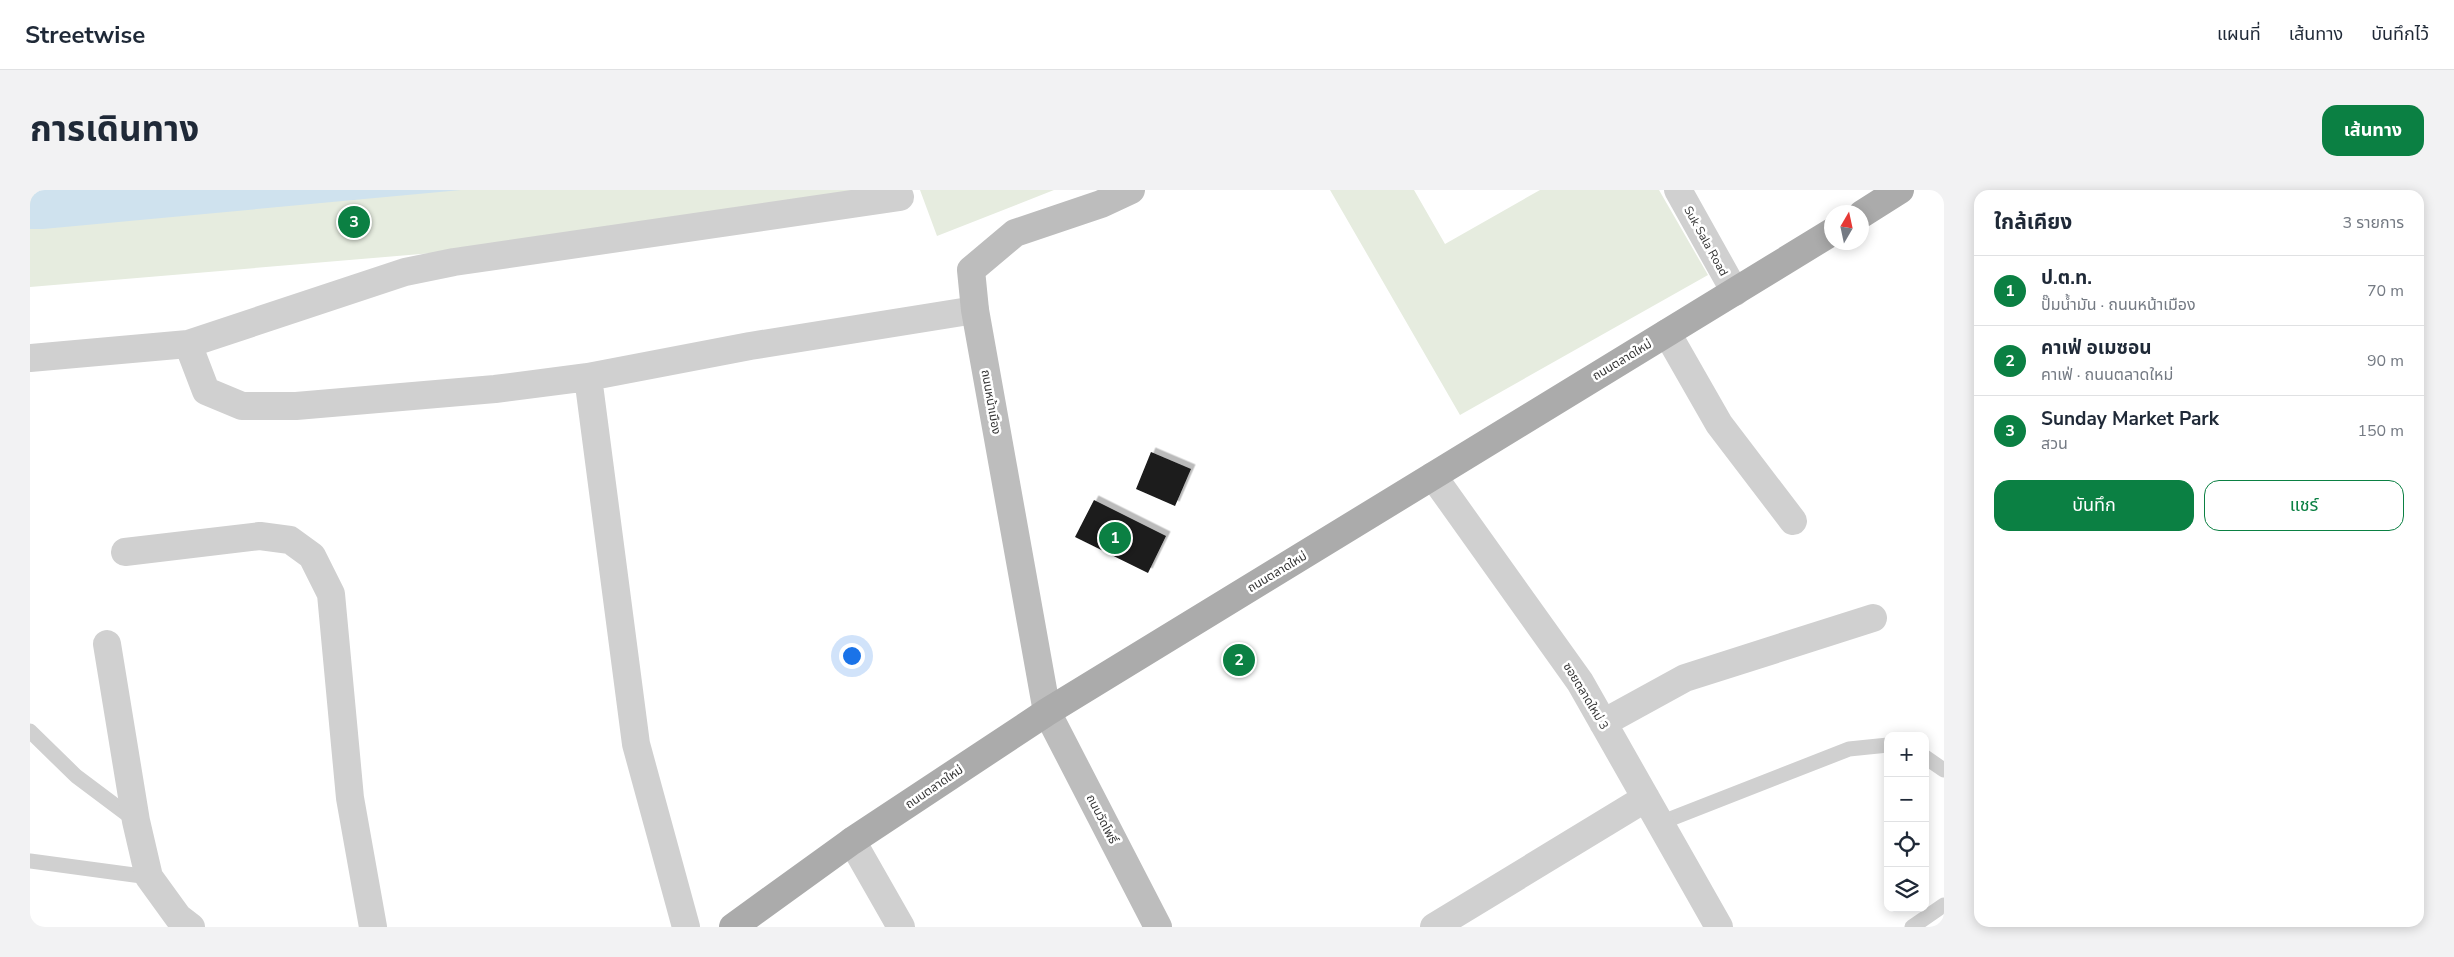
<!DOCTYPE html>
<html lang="th">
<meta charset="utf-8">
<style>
:root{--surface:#fff;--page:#f2f2f3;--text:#1f2937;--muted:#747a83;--line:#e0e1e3;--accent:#0b8043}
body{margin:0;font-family:"Nunito Sans","Noto Sans Thai",sans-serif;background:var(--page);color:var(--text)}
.controls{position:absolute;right:15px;bottom:15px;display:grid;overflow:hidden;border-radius:10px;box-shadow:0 2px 12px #0003}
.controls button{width:45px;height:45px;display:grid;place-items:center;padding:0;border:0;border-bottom:1px solid var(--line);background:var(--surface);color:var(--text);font:25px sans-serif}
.compass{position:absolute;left:1794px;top:15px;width:45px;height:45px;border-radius:50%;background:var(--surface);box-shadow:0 2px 12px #0003;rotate:9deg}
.you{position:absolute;left:821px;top:465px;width:18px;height:18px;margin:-12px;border:4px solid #fff;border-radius:50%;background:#1a73e8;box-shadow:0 0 0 8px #1a73e833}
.badge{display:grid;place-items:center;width:32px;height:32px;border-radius:50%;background:var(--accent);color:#fff;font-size:16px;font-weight:700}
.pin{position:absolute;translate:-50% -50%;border:2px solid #fff;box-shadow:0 1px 5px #0006}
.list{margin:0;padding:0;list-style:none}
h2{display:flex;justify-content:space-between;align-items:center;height:65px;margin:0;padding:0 20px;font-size:21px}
h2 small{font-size:16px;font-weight:400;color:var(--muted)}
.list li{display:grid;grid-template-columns:32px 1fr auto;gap:15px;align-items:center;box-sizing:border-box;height:70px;padding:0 20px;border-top:1px solid var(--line)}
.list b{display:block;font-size:19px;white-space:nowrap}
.list p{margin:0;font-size:16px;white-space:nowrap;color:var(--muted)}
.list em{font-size:16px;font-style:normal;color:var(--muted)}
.actions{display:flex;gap:10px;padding:15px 20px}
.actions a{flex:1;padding:11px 0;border:1px solid var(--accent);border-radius:15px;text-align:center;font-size:18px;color:var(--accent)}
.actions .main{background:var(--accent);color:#fff}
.icon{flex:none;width:28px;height:28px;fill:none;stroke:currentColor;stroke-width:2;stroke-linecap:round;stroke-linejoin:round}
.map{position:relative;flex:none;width:1914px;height:737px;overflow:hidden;border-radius:15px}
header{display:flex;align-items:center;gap:30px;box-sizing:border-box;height:70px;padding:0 25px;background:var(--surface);border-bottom:1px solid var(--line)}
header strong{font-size:24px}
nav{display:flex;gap:28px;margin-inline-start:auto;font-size:18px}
.intro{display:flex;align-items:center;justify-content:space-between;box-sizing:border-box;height:120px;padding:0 30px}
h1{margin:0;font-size:35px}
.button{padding:12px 22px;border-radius:15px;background:var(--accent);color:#fff;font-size:18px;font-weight:700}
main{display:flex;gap:30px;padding:0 30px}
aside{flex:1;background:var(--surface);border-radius:15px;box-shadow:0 2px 12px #0003}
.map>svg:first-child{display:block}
.green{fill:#e6ecdf}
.water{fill:#cfe2ee}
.building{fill:#1a1a1a;filter:url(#shadow)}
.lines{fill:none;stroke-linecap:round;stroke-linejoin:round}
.lane{stroke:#d0d0d0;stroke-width:15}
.street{stroke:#d0d0d0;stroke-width:28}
.secondary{stroke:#bdbdbd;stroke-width:28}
.primary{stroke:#ababab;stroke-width:28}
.labels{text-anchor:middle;stroke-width:5;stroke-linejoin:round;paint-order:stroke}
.street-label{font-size:12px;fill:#333;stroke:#fff}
</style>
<header>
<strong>Streetwise</strong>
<nav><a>แผนที่</a><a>เส้นทาง</a><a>บันทึกไว้</a></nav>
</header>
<div class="intro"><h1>การเดินทาง</h1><a class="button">เส้นทาง</a></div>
<main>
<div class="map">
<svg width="1914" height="737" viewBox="0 0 1914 737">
<defs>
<filter id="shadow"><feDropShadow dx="4.5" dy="-4.5" stdDeviation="0" flood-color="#0004"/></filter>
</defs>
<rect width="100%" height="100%" fill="#fff"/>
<!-- green -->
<path class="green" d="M120,0H874L450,59L0,97V4Z
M890,0H1024L907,46Z
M1300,0H1384L1415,54L1510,0H1629L1678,85L1430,225Z"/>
<!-- water -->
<path class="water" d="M0,0H431L13,39H0Z"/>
<!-- building -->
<path class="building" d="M1121,262L1161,279L1145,316L1106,299Z
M1064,310L1136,346L1118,383L1045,347Z"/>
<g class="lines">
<!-- lane -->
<path class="lane" d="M0,541L46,586L106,631
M1895,567L1914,580
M1630,633L1819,559L1858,555
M0,671L119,687
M1882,737L1914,715"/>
<!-- street -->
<path class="street" d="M1648,0L1705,102
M1637,143L1689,234L1763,331
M158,154L375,82L424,72L870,7
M0,168L158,154L176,201L212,216H266L465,199L558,187L720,156L945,120
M558,187L606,554L656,737
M1403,286L1550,492L1689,737
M95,362L230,346L260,350L282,366L301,404L320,608L343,737
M77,454L106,631L119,687L148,727L161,737
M1573,533L1655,488L1843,428
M822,651L871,737
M1404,737L1616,608"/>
<!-- secondary -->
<path class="secondary" d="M1101,0L1071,14L985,43L941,80L945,120L1017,522L1128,737"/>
<!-- primary -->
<path class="primary" d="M1832,24L1870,0
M703,737L822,651L1017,522L1802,42"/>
</g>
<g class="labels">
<!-- street labels -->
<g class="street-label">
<text transform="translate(1676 51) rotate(61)" y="4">Suk Sala Road</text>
<text transform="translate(1592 170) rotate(-31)" y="4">ถนนตลาดใหม่</text>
<text transform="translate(961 212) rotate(80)" y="4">ถนนหน้าเมือง</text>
<text transform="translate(1247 382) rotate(-31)" y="4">ถนนตลาดใหม่</text>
<text transform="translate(1556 506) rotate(59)" y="4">ซอยตลาดใหม่ 3</text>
<text transform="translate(904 597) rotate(-34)" y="4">ถนนตลาดใหม่</text>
<text transform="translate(1072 629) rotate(63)" y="4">ถนนวัดโพธิ์</text>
</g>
</g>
</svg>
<div class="controls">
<button>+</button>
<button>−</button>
<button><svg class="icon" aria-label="locate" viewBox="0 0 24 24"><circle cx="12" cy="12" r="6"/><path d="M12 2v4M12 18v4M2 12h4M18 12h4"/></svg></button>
<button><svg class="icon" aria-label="layers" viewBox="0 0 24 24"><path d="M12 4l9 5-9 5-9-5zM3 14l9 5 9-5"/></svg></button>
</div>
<svg class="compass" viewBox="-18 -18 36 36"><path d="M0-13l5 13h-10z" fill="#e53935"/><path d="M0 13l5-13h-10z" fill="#747a83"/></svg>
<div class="you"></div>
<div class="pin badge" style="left:1085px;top:348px">1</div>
<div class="pin badge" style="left:1209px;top:470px">2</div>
<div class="pin badge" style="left:324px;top:32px">3</div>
</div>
<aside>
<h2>ใกล้เคียง<small>3 รายการ</small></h2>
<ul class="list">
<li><span class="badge">1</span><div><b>ป.ต.ท.</b><p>ปั๊มน้ำมัน · ถนนหน้าเมือง</p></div><em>70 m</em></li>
<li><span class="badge">2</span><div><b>คาเฟ่ อเมซอน</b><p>คาเฟ่ · ถนนตลาดใหม่</p></div><em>90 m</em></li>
<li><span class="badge">3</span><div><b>Sunday Market Park</b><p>สวน</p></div><em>150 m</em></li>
</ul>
<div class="actions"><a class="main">บันทึก</a><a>แชร์</a></div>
</aside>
</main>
